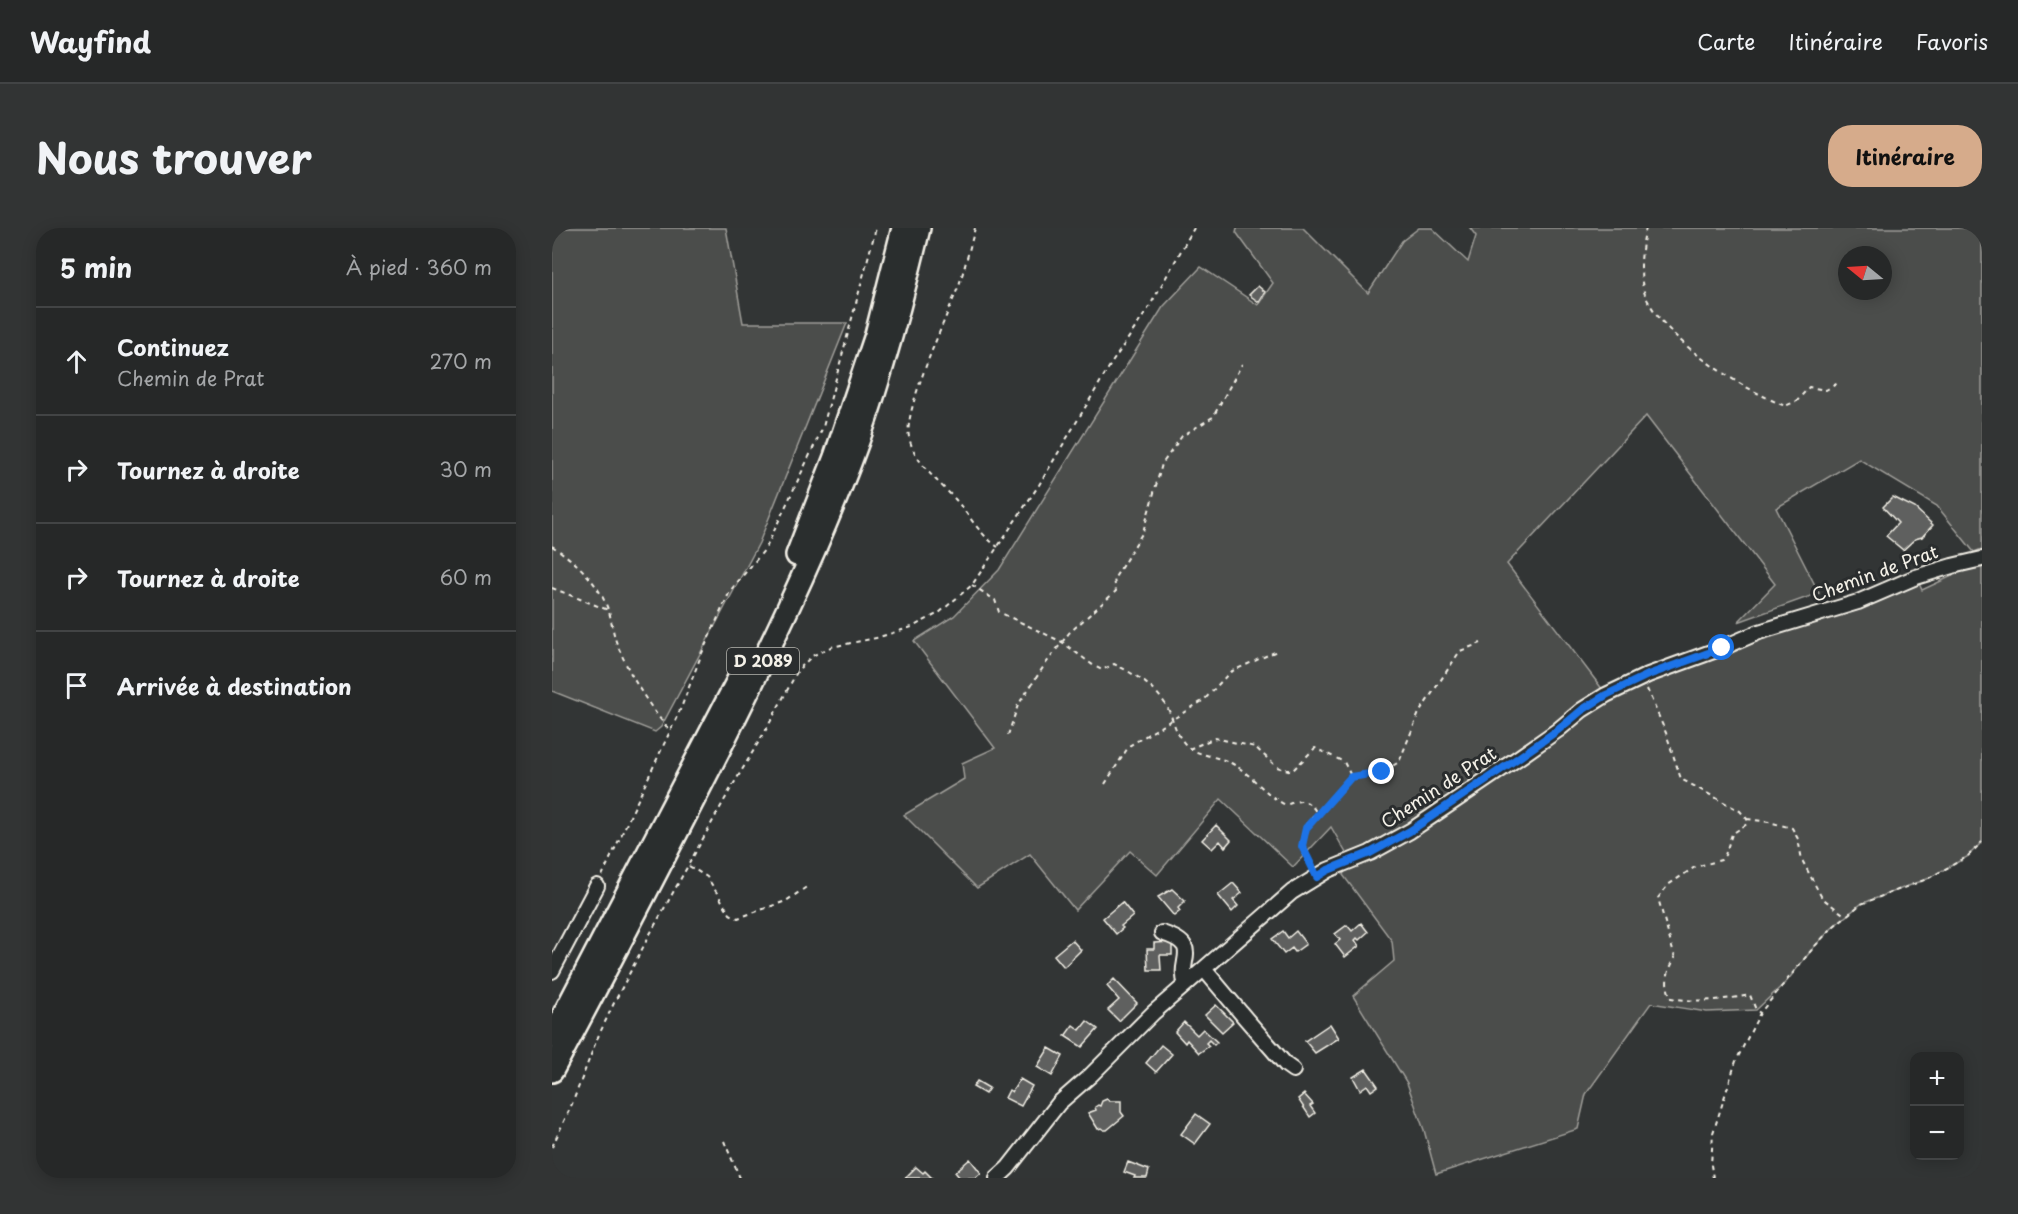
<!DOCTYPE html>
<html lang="fr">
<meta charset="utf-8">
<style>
:root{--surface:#262828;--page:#323434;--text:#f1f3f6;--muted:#a4a6a8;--line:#424445;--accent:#d6ab8b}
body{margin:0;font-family:"Playpen Sans",sans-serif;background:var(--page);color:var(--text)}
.controls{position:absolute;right:18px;bottom:18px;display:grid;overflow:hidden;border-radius:12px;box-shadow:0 3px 15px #0003}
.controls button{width:54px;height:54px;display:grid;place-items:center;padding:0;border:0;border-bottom:2px solid var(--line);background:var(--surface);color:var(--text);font:30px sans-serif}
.compass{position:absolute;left:1286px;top:18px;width:54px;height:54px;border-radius:50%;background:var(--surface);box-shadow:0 3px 15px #0003;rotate:288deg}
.stop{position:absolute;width:18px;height:18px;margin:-14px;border:4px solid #1a73e8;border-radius:50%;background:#fff}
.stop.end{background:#1a73e8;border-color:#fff;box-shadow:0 2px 6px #0008}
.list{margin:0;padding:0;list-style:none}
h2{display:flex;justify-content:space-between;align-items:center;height:78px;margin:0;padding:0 24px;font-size:26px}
h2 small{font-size:20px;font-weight:400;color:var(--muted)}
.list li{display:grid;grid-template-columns:39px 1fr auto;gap:18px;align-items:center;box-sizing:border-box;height:108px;padding:0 24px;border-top:2px solid var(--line)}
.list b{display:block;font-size:22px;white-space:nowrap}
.list p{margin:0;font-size:20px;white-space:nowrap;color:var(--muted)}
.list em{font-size:20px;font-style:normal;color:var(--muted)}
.icon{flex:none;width:33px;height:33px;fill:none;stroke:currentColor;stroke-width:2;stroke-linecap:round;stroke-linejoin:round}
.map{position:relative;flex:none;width:1430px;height:950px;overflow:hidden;border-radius:24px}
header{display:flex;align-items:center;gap:36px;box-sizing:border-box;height:84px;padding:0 30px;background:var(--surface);border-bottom:2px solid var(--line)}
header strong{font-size:28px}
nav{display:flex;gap:33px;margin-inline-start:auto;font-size:21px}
.intro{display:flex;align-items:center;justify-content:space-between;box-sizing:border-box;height:144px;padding:0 36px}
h1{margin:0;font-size:42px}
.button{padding:15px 27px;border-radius:24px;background:var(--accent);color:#111;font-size:21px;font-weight:700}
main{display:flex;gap:36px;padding:0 36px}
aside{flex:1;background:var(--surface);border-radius:24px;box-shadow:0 3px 15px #0003}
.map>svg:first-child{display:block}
.green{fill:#4b4d4c;stroke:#a09f9a;stroke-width:1.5;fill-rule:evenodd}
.building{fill:#5f605f;stroke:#f4f1e8;stroke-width:1.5}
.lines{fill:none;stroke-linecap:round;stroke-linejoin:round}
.minor-casing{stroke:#f4f1e8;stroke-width:18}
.highway-casing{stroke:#f4f1e8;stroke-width:26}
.path{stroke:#f4f1e8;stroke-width:2;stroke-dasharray:4.5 4.5;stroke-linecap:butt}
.minor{stroke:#2a2d2e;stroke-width:14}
.highway{stroke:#2a2d2e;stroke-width:21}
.route{stroke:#1a73e8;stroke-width:8}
.labels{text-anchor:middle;stroke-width:6;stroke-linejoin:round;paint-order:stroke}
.shield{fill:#2a2d2e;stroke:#b7b6b0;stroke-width:1.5}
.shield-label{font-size:16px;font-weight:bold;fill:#f4f1e8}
.street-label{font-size:18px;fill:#f4f1e8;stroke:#2a2d2e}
</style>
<header>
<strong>Wayfind</strong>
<nav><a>Carte</a><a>Itinéraire</a><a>Favoris</a></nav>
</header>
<div class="intro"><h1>Nous trouver</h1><a class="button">Itinéraire</a></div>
<main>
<aside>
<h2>5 min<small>À pied · 360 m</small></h2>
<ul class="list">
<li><svg class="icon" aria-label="ahead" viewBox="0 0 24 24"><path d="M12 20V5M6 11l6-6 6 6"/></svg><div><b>Continuez</b><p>Chemin de Prat</p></div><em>270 m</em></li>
<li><svg class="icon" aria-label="right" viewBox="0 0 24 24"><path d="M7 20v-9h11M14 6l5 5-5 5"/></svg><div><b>Tournez à droite</b></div><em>30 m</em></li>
<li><svg class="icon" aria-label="right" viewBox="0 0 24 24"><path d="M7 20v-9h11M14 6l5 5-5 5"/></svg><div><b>Tournez à droite</b></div><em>60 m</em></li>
<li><svg class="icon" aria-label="arrive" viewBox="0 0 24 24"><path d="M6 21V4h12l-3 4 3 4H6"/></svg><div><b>Arrivée à destination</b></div></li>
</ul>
</aside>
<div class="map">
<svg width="1430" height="950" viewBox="0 0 1430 950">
<rect width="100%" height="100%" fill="#323535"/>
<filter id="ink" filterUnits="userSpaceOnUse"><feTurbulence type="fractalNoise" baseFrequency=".0167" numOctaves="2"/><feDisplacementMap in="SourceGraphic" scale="12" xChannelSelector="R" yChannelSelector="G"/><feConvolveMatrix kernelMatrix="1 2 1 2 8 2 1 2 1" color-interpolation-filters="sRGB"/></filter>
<g filter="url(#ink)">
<!-- green -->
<path class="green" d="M0,0H174L191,95H295L207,315L109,499L103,504L0,463Z
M685,0H751L816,65L850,13L867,0H880L916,34L924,8L918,0H1430V321L1422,324L1385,278L1307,231L1224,280L1267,365L1186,394L1223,356L1094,188L955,336L1054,466L1364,349L1370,362L1430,334V614L1415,629L1375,651L1309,676L1282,698L1262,719L1235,753L1204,782L1155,784L1099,775L1034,866L1026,901L884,946L872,902L855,855L801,768L842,733L840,713L791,647L798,632L779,599L741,639L669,571L605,647L578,623L523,682L478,626L425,660L352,587L412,551L410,535L443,520L362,413L402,388L447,342L611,79L649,39L706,77L721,55L684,4ZM1295,27H1331V63H1295Z"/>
<!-- building -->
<path class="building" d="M706,58L713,64L707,74L697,67Z
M1341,269L1363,280L1381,297L1370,309L1363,311L1351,322L1334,308L1346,295L1331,279Z
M664,597L679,612L673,619L668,613L660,621L650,612Z
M681,655L690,665L681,672L686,678L680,684L666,667Z
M620,661L633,673L626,680L628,683L622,688L606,669Z
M570,674L581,688L569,698L571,700L564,706L551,690Z
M809,695L816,704L807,712L805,710L803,712L807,718L793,729L783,716L788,712L783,706L795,697L800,703Z
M731,703L736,710L744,703L754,716L743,724L740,720L732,726L720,711Z
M520,712L529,722L512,739L502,727Z
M620,714V727H608L609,742H596L595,721H602V715Z
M562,751L585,775L567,793L556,782L567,772L555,758Z
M664,777L681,794L670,804L653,787Z
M535,793L546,801L530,819L513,808L521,797L528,802Z
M632,794L645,807L651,801L665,814L662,817L657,812L654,815L657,818L647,825L635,812L633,815L623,804Z
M778,796L787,810L763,825L753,813Z
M609,817L620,826L604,844L594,835Z
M497,820L511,828L500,848L485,839Z
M814,841L826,858L819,863L815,857L808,862L801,849Z
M468,851L480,858L469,878L453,870L457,862L460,864Z
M425,853L437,860L433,866L421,859Z
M752,866L761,876L758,878L763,885L758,889L746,871Z
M555,871L557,873H569V884L572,888L555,902H552L549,900L546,901L536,885L544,882L543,879L546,877L548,878L550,873Z
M644,886L658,896L643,916L629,906Z
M418,931L429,945L423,950H408L403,944Z
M576,934L597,942L595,950H582L583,948L572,944Z
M364,939L371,945L373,943L380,950H353Z"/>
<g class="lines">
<defs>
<path id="minor" d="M610,705C652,718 624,732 634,756
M652,741L694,791L734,837L741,842
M0,743L45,658
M445,950L456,940L507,875L539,847L601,785L740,664L776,642L818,625L858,603L966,530L1006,502L1030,482L1054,467L1096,447L1170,420L1207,404L1306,374L1364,349L1400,338L1430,331"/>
<path id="highway" d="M245,327L283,229L324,107L351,0
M0,809L187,450
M0,843C57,737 112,630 167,522C214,428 260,334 298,235C327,159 348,80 367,0"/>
</defs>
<!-- minor casing -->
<use href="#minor" class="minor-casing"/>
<!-- highway casing -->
<use href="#highway" class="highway-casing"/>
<!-- path -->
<path class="path" d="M423,0C418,19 413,39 407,57C395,88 351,182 357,209C362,234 386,253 403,271C417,287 428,307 446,319
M1094,0C1089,20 1085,54 1096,73C1120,117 1187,159 1233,178L1245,173L1257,159L1274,162L1288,154
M0,318C25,334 47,355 57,384C60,394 61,406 65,416C78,448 96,477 118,503
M420,357L443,372L447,384L510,414L542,438L550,442L562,436C581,445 604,459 615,479C623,493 622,506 636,519C645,527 668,529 679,535C700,546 713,567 734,577C746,572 754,570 763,582C762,591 758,592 754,599C747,612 753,625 759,637
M0,360L56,382
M1095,461L1114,505L1129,551L1188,583L1195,591V596L1180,606L1173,627L1169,632L1143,639L1116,657L1106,670L1123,730C1115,745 1112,754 1119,770C1146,775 1171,772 1198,767L1204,782L1208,785
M456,507L466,477L492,438L517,405L564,363L562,351L591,304L610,236L630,208L661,189L690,136
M637,521L663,510L703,519L725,539L740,543L763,520L792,534L799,548
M553,556L577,518L652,472L678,444L725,423
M763,590L799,549L829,545L847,534L867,485L908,423L929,415
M1195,591L1217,594L1240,600L1246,611L1250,632L1270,670L1294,688
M137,638L155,649L178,686L186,690L234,673L256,658
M50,648L129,480L150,425L178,363L214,320L271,199L324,0
M172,913L188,950
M0,919L20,876L45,811L62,775L98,706L178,562L215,500L246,442L260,428L279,419L324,410L360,399L387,385L420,357L487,257L559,136L596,81L642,0
M1161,950L1159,937L1161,905L1184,833L1208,785L1262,719L1282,698L1309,676L1375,651L1415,629L1430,614"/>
<!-- minor -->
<use href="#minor" class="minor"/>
<!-- highway -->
<use href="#highway" class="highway"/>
</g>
</g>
<g class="lines" filter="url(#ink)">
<!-- route -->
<path class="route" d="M830,544L799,549L754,600L750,618L765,649L776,642L818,625L858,603L966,530L1006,502L1030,482L1054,467L1096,447L1170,420"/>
</g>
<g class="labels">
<!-- shield labels -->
<rect class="shield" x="175" y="420" width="72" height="26" rx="4.5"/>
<g class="shield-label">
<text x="211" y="439">D 2089</text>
</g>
<!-- street labels -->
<g class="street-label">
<text transform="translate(1323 346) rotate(-20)" y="6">Chemin de Prat</text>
<text transform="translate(887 560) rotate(-33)" y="6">Chemin de Prat</text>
</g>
</g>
</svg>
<div class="controls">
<button>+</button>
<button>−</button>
</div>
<svg class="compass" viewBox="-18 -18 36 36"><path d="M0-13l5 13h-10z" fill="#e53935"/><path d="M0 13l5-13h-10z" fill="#a4a6a8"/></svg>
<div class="stop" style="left:1170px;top:420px"></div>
<div class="stop end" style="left:830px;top:544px"></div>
</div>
</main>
